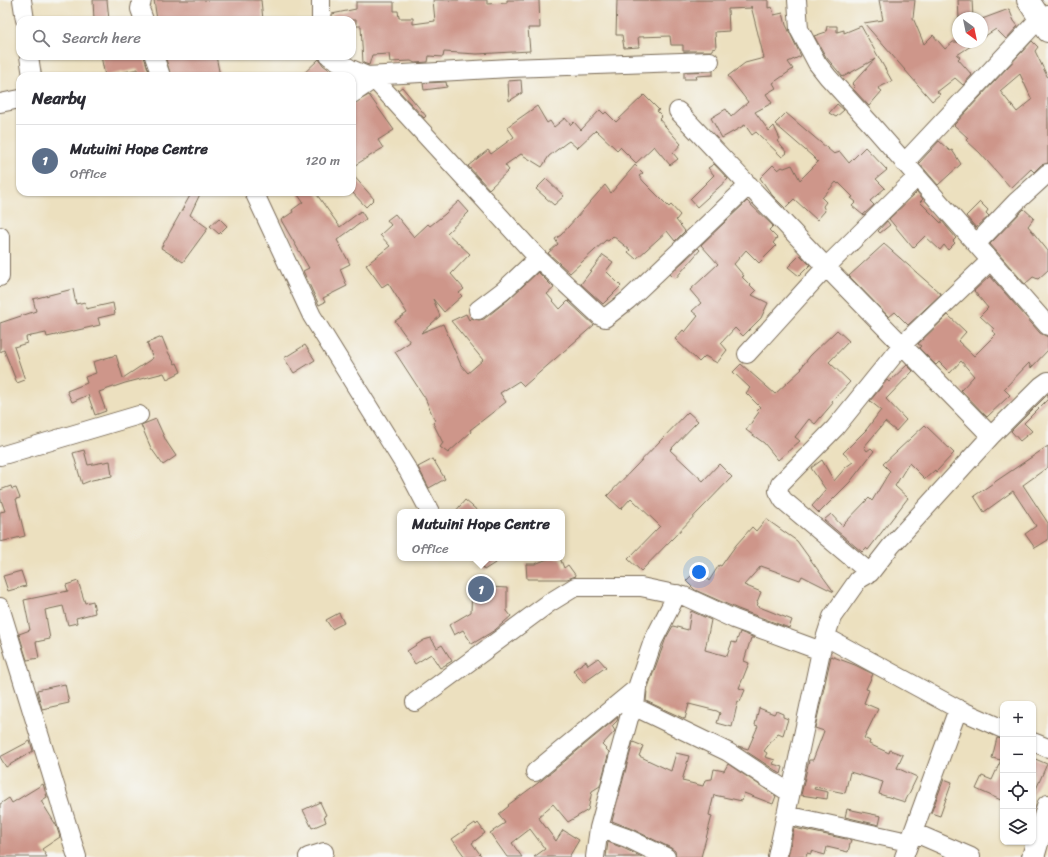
<!DOCTYPE html>
<meta charset="utf-8">
<style>
:root{--surface:#fff;--page:#f7f7f7;--text:#2b2b33;--muted:#7c7c81;--line:#e1e1e2;--accent:#b5179e}
body{margin:0;font-family:Sriracha,sans-serif;background:var(--page);color:var(--text)}
.controls{position:absolute;right:12px;bottom:12px;display:grid;overflow:hidden;border-radius:8px;box-shadow:0 1px 3px #0004}
.controls button{width:36px;height:36px;display:grid;place-items:center;padding:0;border:0;border-bottom:1px solid var(--line);background:var(--surface);color:var(--text);font:20px sans-serif}
.compass{position:absolute;left:952px;top:12px;width:36px;height:36px;border-radius:50%;background:var(--surface);box-shadow:0 1px 3px #0004;rotate:147deg}
.you{position:absolute;left:699px;top:572px;width:14px;height:14px;margin:-10px;border:3px solid #fff;border-radius:50%;background:#1a73e8;box-shadow:0 0 0 6px #1a73e833}
.badge{display:grid;place-items:center;width:26px;height:26px;border-radius:50%;background:var(--accent);color:#fff;font-size:13px;font-weight:700}
.pin{position:absolute;translate:-50% -50%;border:2px solid #fff;box-shadow:0 1px 4px #0006}
.popup{position:absolute;left:397px;top:509px;width:168px;height:52px;box-sizing:border-box;display:grid;place-content:center;border-radius:8px;background:var(--surface);filter:drop-shadow(0 1px 3px #0005);font-size:13px;white-space:nowrap;color:var(--muted)}
.popup b{font-size:15px;color:var(--text)}
.popup::after{content:'';position:absolute;left:50%;top:100%;margin-left:-8px;border:8px solid transparent;border-top-color:var(--surface)}
.list{margin:0;padding:0;list-style:none}
h2{display:flex;justify-content:space-between;align-items:center;height:52px;margin:0;padding:0 16px;font-size:17px}
h2 small{font-size:13px;font-weight:400;color:var(--muted)}
.list li{display:grid;grid-template-columns:26px 1fr auto;gap:12px;align-items:center;box-sizing:border-box;height:72px;padding:0 16px;border-top:1px solid var(--line)}
.list b{display:block;font-size:15px;white-space:nowrap}
.list p{margin:0;font-size:13px;white-space:nowrap;color:var(--muted)}
.list em{font-size:13px;font-style:normal;color:var(--muted)}
.icon{flex:none;width:22px;height:22px;fill:none;stroke:currentColor;stroke-width:2;stroke-linecap:round;stroke-linejoin:round}
.map{position:relative;flex:none;width:1048px;height:857px;overflow:hidden}
.search{position:absolute;background:var(--surface);box-shadow:0 1px 3px #0004;left:16px;top:16px;width:340px;height:44px;display:flex;align-items:center;gap:10px;box-sizing:border-box;padding:0 14px;border-radius:12px;color:var(--muted);font-size:15px}
.panel{position:absolute;background:var(--surface);box-shadow:0 1px 3px #0004;left:16px;top:72px;width:340px;height:124px;border-radius:12px}
.map>svg:first-child{display:block}
.building{fill:#ce968a;fill-rule:evenodd}
.lines{fill:none;stroke-linecap:round;stroke-linejoin:round}
.minor-casing{stroke:#796a56;stroke-width:20}
.major-casing{stroke:#796a56;stroke-width:24}
.minor{stroke:#fff;stroke-width:18}
.major{stroke:#fff;stroke-width:22}
</style>
<div class="map">
<svg width="1048" height="857" viewBox="0 0 1048 857">
<rect width="100%" height="100%" fill="#f6f6f2"/>
<filter id="ink" filterUnits="userSpaceOnUse"><feTurbulence type="fractalNoise" baseFrequency=".025" numOctaves="2"/><feDisplacementMap in="SourceGraphic" scale="8" xChannelSelector="R" yChannelSelector="G"/><feConvolveMatrix kernelMatrix="1 2 1 2 8 2 1 2 1" color-interpolation-filters="sRGB"/></filter>
<filter id="wash" filterUnits="userSpaceOnUse"><feTurbulence type="fractalNoise" baseFrequency=".012" numOctaves="4" result="noise"/><feDisplacementMap in="SourceGraphic" scale="16" xChannelSelector="R" yChannelSelector="G"/><feGaussianBlur stdDeviation="0.9" result="paint"/><feColorMatrix in="noise" values="0 0 0 0 0 0 0 0 0 0 0 0 0 0 0 0 0 1.4 0 .05"/><feComposite in="paint" operator="in"/></filter>
<g filter="url(#wash)">
<rect width="100%" height="100%" fill="#ece0bf"/>
<g id="blocks">
<!-- building -->
<path class="building" d="M93,0H107L109,20H94Z
M154,0H261L263,20H157Z
M433,0H487V4L507,3V0H539L540,28H528L530,51L477,54L444,52L443,57L429,56L428,62L415,63L411,61L390,62L389,54L372,55L369,65L363,63L361,26H356V20H332V14L356,9V2H394V11H398L399,18H413V24L435,21Z
M617,0H768V8L772,7L774,15L783,13L786,25L801,56L788,62L793,69L773,83L776,88L766,94L772,103L755,112L769,131L774,126L780,139L777,141L787,153L782,157L756,132L752,135L745,125L722,138L711,118L726,109L731,117L748,102L728,76L745,63L764,58L751,6V8L728,9L729,31L715,32L716,48L712,49V51H683V45H671L670,36L638,37L639,47L624,48L622,35H616Z
M879,0H915L913,18L924,44L933,35L945,49L953,42H977L957,55L960,57L958,59L972,75L963,85L955,78L937,92L940,94L932,101L864,23L883,20Z
M958,0H972L973,18H959Z
M1009,9L1014,21L1018,26L1006,39L996,29L982,38V19Z
M827,26H837V32L844,30V33L861,26L892,81L878,88L882,91L869,106L853,89L855,87L852,84L875,59L843,77L826,57L814,36L826,32Z
M1032,41L1038,47L1035,51L1048,78V163L1041,165L1034,172L1031,169L1011,188L980,153L966,140L968,138L954,125ZM1020,74L1032,100L1017,112L1000,91Z
M101,56H144L150,76H139L138,69L105,76Z
M165,56H216L220,76H171Z
M319,59L323,65L338,76H301Z
M713,71V75L696,76L697,79H684V72Z
M521,80L522,93L509,101L508,81Z
M446,82L447,87L424,90L423,83Z
M402,87L426,116L424,118L398,90Z
M369,95L394,130L378,140L383,148L352,167V104Z
M644,95L659,110L657,111L662,116L659,119L681,144L673,153L678,159L670,165L654,146L636,163L620,147L617,150L596,130L577,148L569,141L566,143L549,156L542,167L521,154L505,165L509,170L489,189L468,166L488,150L491,154L514,137L507,127L537,106L547,123L550,121L554,127L565,118L571,125L574,122L581,130L600,110L604,114L606,112L616,122Z
M837,104L844,110L836,117L829,113Z
M786,113L834,154L840,152L849,163L865,147L887,170L876,179L885,188L870,201L874,205L863,215L852,206L856,202L851,198L853,197L839,183L838,184L836,182L822,198L826,202L823,206L825,211L817,220L794,199L785,208L772,195L760,178L773,165L778,170L782,167L784,168L792,165L800,180L818,162L812,156L775,124Z
M939,141L950,151L952,150L961,164L938,185L919,163Z
M714,164L728,179L697,207L690,199L714,175L708,168Z
M635,165L643,173L639,176L644,182L669,207L671,205L680,215L676,220L685,231L675,241L667,231L636,259L628,252L630,250L613,236L608,241L606,240L570,273L548,253L558,244L555,239L561,235L605,185L611,193Z
M352,174L374,199L366,207L352,192Z
M546,179L564,196L554,205L536,189Z
M192,192H201L190,215L208,228L183,262L161,248Z
M296,192H315L340,227L361,211L366,219L337,240L350,264L340,269L347,286L323,298L325,302L319,305L303,271L309,268L281,220L293,212L292,210L303,202Z
M917,192L923,199L920,202L941,223L942,221L956,238L953,241L955,243L948,250L944,245L940,250L925,236L913,248L889,219Z
M459,201L469,212L447,233L470,254L451,274L464,289L459,293L462,296L444,312L433,299L440,316L421,333L443,324L461,365L468,373L483,360L451,321L466,314L469,320L471,318L479,320L484,319L509,299L538,272L554,288L547,294L560,309L568,301L594,325L524,386L519,381L500,393L506,402L470,430L471,432L448,453L440,447L443,443L433,423L435,421L425,398L395,352L410,342L395,321L407,313L388,283L382,287L366,265L390,246L380,235L391,225L387,220L395,214L414,237L428,224L430,226L445,214Z
M747,201L773,226L769,230L777,238L773,243L776,246L759,263L746,250L734,264L744,276L742,277L756,291L752,295L768,303L761,318L743,336L735,328L721,343L727,350L717,363L705,356L699,362L675,339L683,330L685,332L698,316L692,311L701,303L690,290L718,264L701,245Z
M980,202L988,210L986,213L989,216L976,228L966,216Z
M1024,209L1034,218L1028,226L1048,251V270L1038,279L1033,277L1025,284L990,244Z
M219,218L227,226L219,234L210,226Z
M887,221L890,225L880,233L878,231Z
M884,244L941,294L908,325L895,312L889,317L849,276Z
M698,248L700,250L675,279L670,274Z
M603,255L613,262L606,271L621,286L603,304L581,284Z
M800,255L810,265L799,276L788,267Z
M990,276L1040,333L1048,337V350L1031,368L1029,363L1004,389L1010,395L987,417L961,390L974,376L961,361L950,373L939,362L936,365L919,348L921,346L918,344L948,315L966,332L958,341L974,356L996,334L992,331L994,329L980,316L988,308L974,291Z
M73,289L76,304L85,302L86,309L113,303L115,314L98,318L100,325L47,337L46,333L26,337L27,343L14,347L25,380L17,383L4,350L0,352V323L36,311L33,299Z
M837,330L849,341L829,362L850,382L832,401L833,403L815,424L809,419L795,437L800,441L778,460L764,443L746,430L759,412L757,410L760,407L746,393L750,388L733,372L741,364L775,394L802,369L801,368L810,356Z
M162,337L168,352L175,364L177,363L181,372L167,379L164,373L125,383L99,392L106,411L95,415L88,395L72,402L67,391L87,383L85,377L96,373L93,362L116,355L123,378L153,358L147,343Z
M305,345L315,360L294,373L284,358Z
M907,365L913,371L886,399L906,420L896,431L885,422L864,447L867,451L871,448L874,451L850,482L819,513L812,506L826,490L811,468L822,460L834,481L846,467L853,462L843,453L866,430L881,410L870,401L887,380L889,382Z
M1048,394V399L1024,423L1032,431L1020,441L1011,431Z
M688,412L698,421L670,450L703,481L719,464L732,477L641,571L628,559L660,526L631,498L621,509L607,496Z
M156,419L166,441L176,456L163,465L151,448L141,425Z
M925,425L954,453L936,472L935,470L925,479L909,463L895,486L908,498L868,550L866,548L862,552L824,520L831,514L842,526L869,498L872,501L890,471L883,464Z
M1048,446V467L1023,485L1048,523V540L1035,548L1025,534L1036,526L1013,491L984,512L974,496Z
M84,450L88,465L110,461L112,476L92,480L82,484L73,453Z
M433,459L445,479L429,488L418,467Z
M11,486L12,489L16,488L20,498L16,499L25,536L0,542V512L5,511L0,497V490Z
M465,500L479,512H455Z
M766,519L797,541L834,592L802,576L800,580L761,566L744,585L761,592L757,602L758,603L757,606L792,620L789,628L738,609L695,590L686,581L698,569L709,581L719,565L721,566L736,545L752,527L756,531Z
M477,558H503L484,570Z
M550,558H560L564,568L568,565L576,576L567,579H527L526,564H535Z
M21,571L26,586L8,591L3,576Z
M78,581L85,603L93,601L95,613L76,618L77,623L68,625L63,606L45,610L50,639L36,642L39,658L27,660L19,634L30,630L24,600L68,591L66,585Z
M472,586L507,588V611L511,616L495,630L472,644L463,630L454,635L449,625L471,612Z
M691,611L711,620L705,650L727,656L732,642L736,643L740,632L755,638H751L744,661L749,663L739,688L745,690L740,702L738,701L732,727L717,723L720,713L717,711L689,704L685,719L646,701L647,690L666,638L673,626L688,630Z
M339,613L344,623L332,629L326,620Z
M431,638L437,648L442,645L452,661L440,668L431,654L415,664L407,651L424,640Z
M831,656L855,665L873,674L866,689L869,690L864,703L878,709L864,738L870,741L869,744L889,753L890,750L903,755L897,768L917,777L905,802L879,794L883,782L850,772L845,793L815,787L814,789L828,792L827,799L801,795L809,760H813L824,731L815,728Z
M598,658L606,667L583,683L573,670L586,661L588,665Z
M65,684L69,703L42,709L37,690Z
M759,708L774,714L776,711L783,714V717L788,719L783,735L778,733L764,751L767,753L765,757L775,760L773,764L783,767L781,774L738,746L748,749L758,726L755,725Z
M618,717L617,721L612,726L615,731L602,745L609,752L600,786L592,791L588,810L568,822L553,804L538,817L556,841L563,830L579,840L569,857H534L545,849L530,829L512,843L522,857H507L490,833L505,823L499,814L509,806L508,805L542,780Z
M997,738L1003,739V801L976,789L982,776L992,780L1001,760L992,758Z
M30,741L33,751L6,767L0,757Z
M633,742L643,746L639,756L671,771L676,753L689,756L682,781L703,786L705,780L712,779L714,769L724,771L728,764L776,796L773,804L744,793L742,801L714,795L709,815L712,816L701,857H676L675,851L671,848L632,829L612,821Z
M1033,758L1047,764L1033,796Z
M944,779L952,782L940,816L931,813Z
M43,784L47,797L41,801L56,825L60,837L42,849L47,857H0V804L9,798L12,803Z
M320,802L326,815L324,816L326,822L312,828L303,810Z
M847,809L881,816L879,825L845,817Z
M475,823L476,825L478,823L485,833L472,843L482,857H465L452,839Z
M794,828L851,840L848,852L827,847L825,855L811,851V854L807,853L806,857H788Z
M608,842L623,848L642,857H606Z"/>
</g>
</g>
<g filter="url(#ink)">
<use href="#blocks" fill-opacity="0" stroke="#796a56" stroke-width="1"/>
<g class="lines">
<defs>
<path id="minor" d="M22,0L25,20
M142,0L140,9L144,20
M321,0V20
M797,0L799,29L817,63L828,77L870,123L1048,326
M29,56L32,76
M154,56L161,76
M329,56L351,69L374,79L538,258L600,316L605,318L628,300L749,185
M367,76L510,68L710,61
M352,94L374,79
M0,103L20,99
M678,111L826,267L991,436
M904,163L1039,19L1048,14
M254,192L312,316L409,472L430,512
M0,236V277
M976,244L1016,202L1048,173
M478,310L503,291L538,258
M747,354L826,267L917,177
M0,456L139,415
M870,573L783,500L778,491L780,484L835,428L902,345L990,261
M0,607L77,857
M826,637L958,709L1003,729
M415,702L549,603L575,587H641L684,596L734,619L821,651
M635,707L728,752L790,793
M1033,742L1048,748
M535,772L637,688
M786,815L908,842
M599,828L627,838L666,857
M913,832L971,857
M308,857L324,852
M595,857L599,828L629,718L635,707L637,688L653,641L677,594
M777,857L821,651L832,617L858,580L870,573L891,546L991,436L1041,386L1048,381
M904,857L958,709"/>
<path id="major" d="M1028,0L1048,31
M1033,857L1048,806"/>
</defs>
<!-- minor casing -->
<use href="#minor" class="minor-casing"/>
<!-- major casing -->
<use href="#major" class="major-casing"/>
<!-- minor -->
<use href="#minor" class="minor"/>
<!-- major -->
<use href="#major" class="major"/>
</g>
</g>
</svg>
<div class="controls">
<button>+</button>
<button>−</button>
<button><svg class="icon" aria-label="locate" viewBox="0 0 24 24"><circle cx="12" cy="12" r="6"/><path d="M12 2v4M12 18v4M2 12h4M18 12h4"/></svg></button>
<button><svg class="icon" aria-label="layers" viewBox="0 0 24 24"><path d="M12 4l9 5-9 5-9-5zM3 14l9 5 9-5"/></svg></button>
</div>
<svg class="compass" viewBox="-18 -18 36 36"><path d="M0-13l5 13h-10z" fill="#e53935"/><path d="M0 13l5-13h-10z" fill="#7c7c81"/></svg>
<div class="you"></div>
<div class="pin badge" style="left:481px;top:589px;background:#5c6f8a">1</div>
<div class="popup"><b>Mutuini Hope Centre</b>Office</div>
<div class="search"><svg class="icon" aria-label="search" viewBox="0 0 24 24"><circle cx="10" cy="10" r="6"/><path d="M15 15l6 6"/></svg>Search here</div>
<section class="panel">
<h2>Nearby<small></small></h2>
<ul class="list">
<li><span class="badge" style="background:#5c6f8a">1</span><div><b>Mutuini Hope Centre</b><p>Office</p></div><em>120 m</em></li>
</ul>
</section>
</div>
